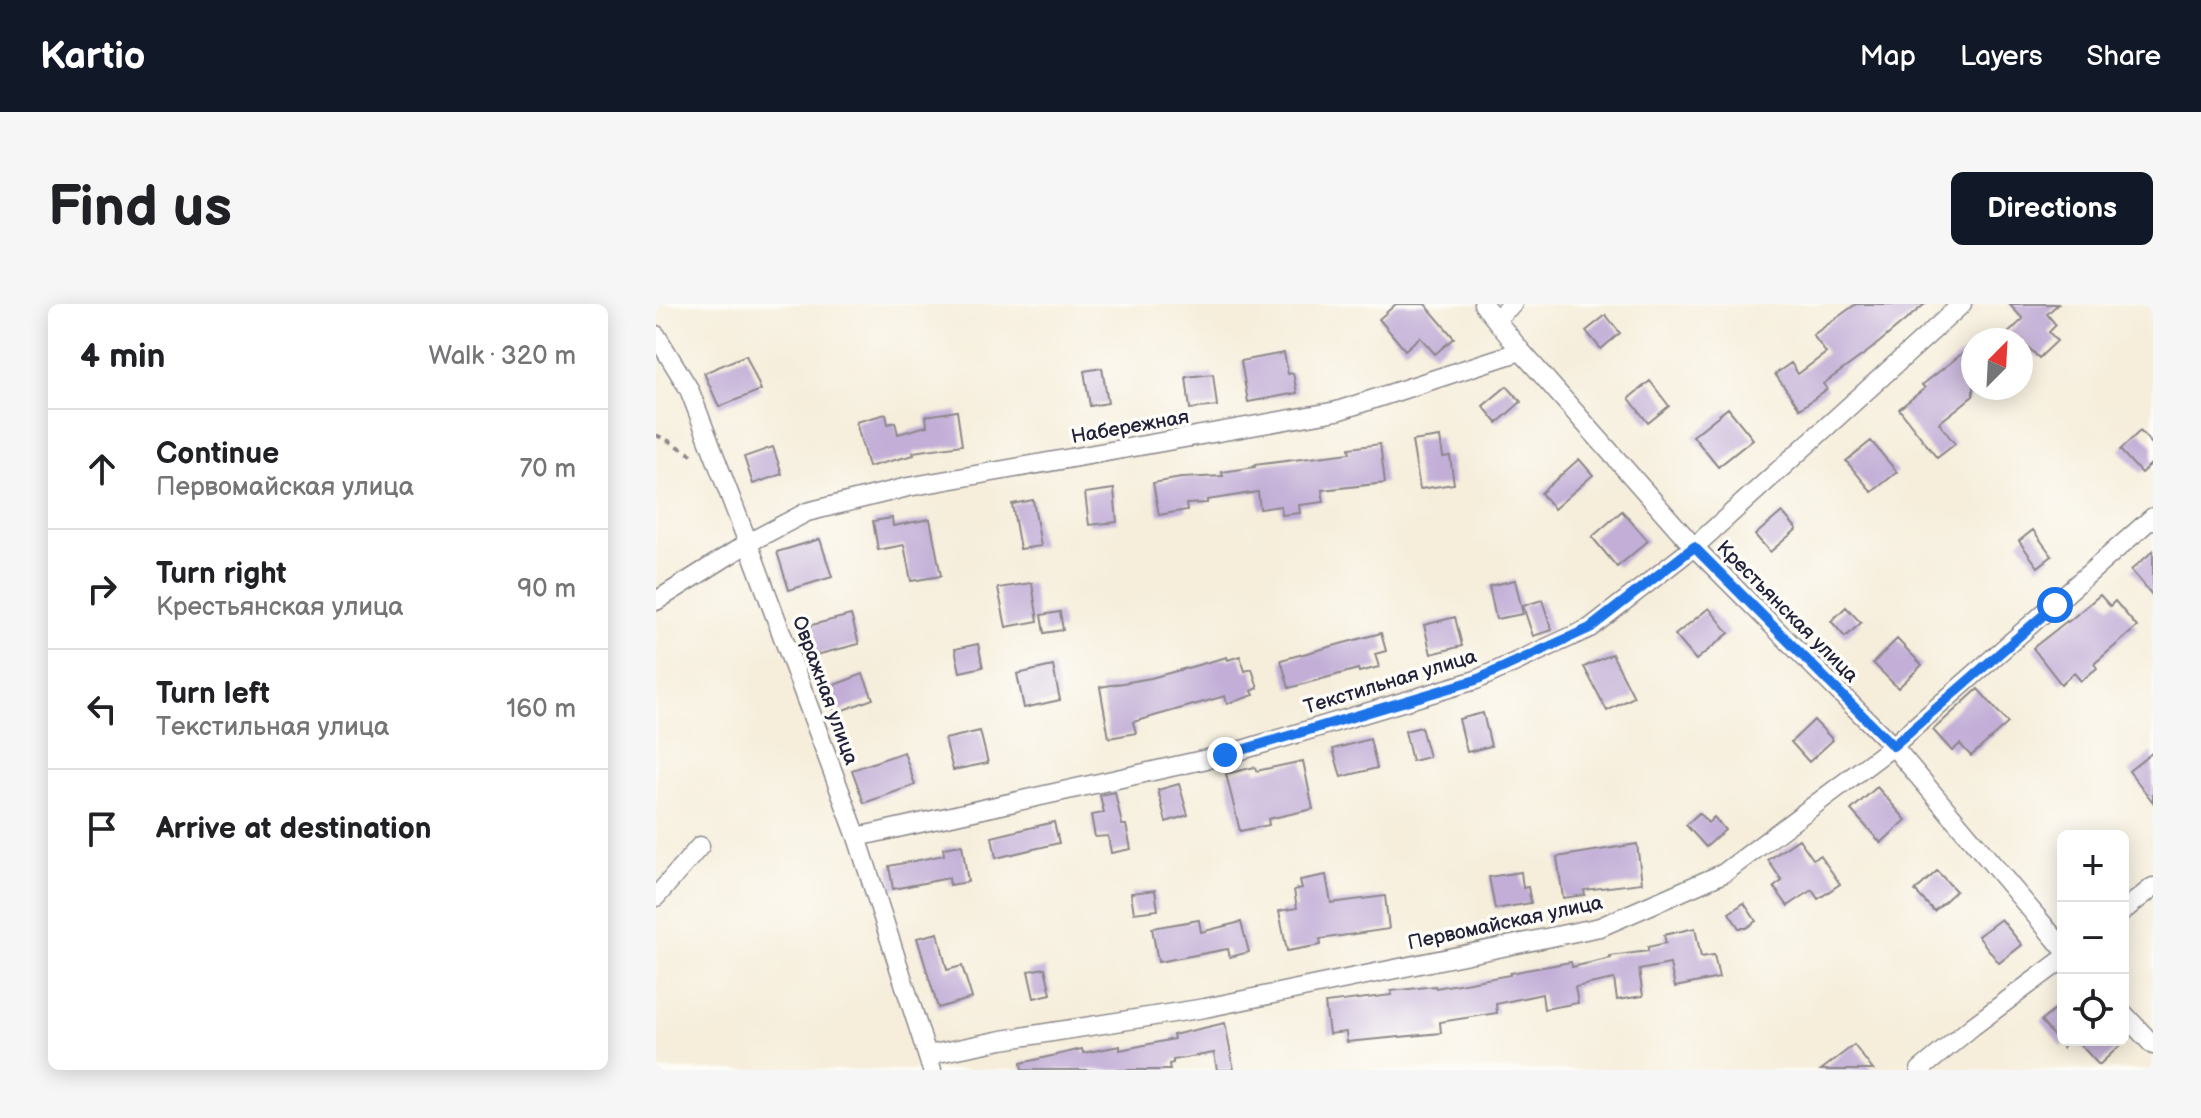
<!DOCTYPE html>
<meta charset="utf-8">
<style>
:root{--surface:#fff;--page:#f6f6f6;--text:#202124;--muted:#757577;--line:#e0e0e0;--accent:#111827}
body{margin:0;font-family:"Balsamiq Sans",sans-serif;background:var(--page);color:var(--text)}
.controls{position:absolute;right:24px;bottom:24px;display:grid;overflow:hidden;border-radius:12px;box-shadow:0 4px 20px #0003}
.controls button{width:72px;height:72px;display:grid;place-items:center;padding:0;border:0;border-bottom:2px solid var(--line);background:var(--surface);color:var(--text);font:40px sans-serif}
.compass{position:absolute;left:1305px;top:24px;width:72px;height:72px;border-radius:50%;background:var(--surface);box-shadow:0 4px 20px #0003;rotate:24deg}
.stop{position:absolute;width:24px;height:24px;margin:-18px;border:6px solid #1a73e8;border-radius:50%;background:#fff}
.stop.end{background:#1a73e8;border-color:#fff;box-shadow:0 2px 8px #0008}
.list{margin:0;padding:0;list-style:none}
h2{display:flex;justify-content:space-between;align-items:center;height:104px;margin:0;padding:0 32px;font-size:34px}
h2 small{font-size:26px;font-weight:400;color:var(--muted)}
.list li{display:grid;grid-template-columns:52px 1fr auto;gap:24px;align-items:center;box-sizing:border-box;height:120px;padding:0 32px;border-top:2px solid var(--line)}
.list b{display:block;font-size:30px;white-space:nowrap}
.list p{margin:0;font-size:26px;white-space:nowrap;color:var(--muted)}
.list em{font-size:26px;font-style:normal;color:var(--muted)}
.icon{flex:none;width:44px;height:44px;fill:none;stroke:currentColor;stroke-width:2;stroke-linecap:round;stroke-linejoin:round}
.map{position:relative;flex:none;width:1497px;height:766px;overflow:hidden;border-radius:12px}
header{display:flex;align-items:center;gap:48px;box-sizing:border-box;height:112px;padding:0 40px;background:var(--accent);color:#fff}
header strong{font-size:38px}
nav{display:flex;gap:44px;margin-inline-start:auto;font-size:28px}
.intro{display:flex;align-items:center;justify-content:space-between;box-sizing:border-box;height:192px;padding:0 48px}
h1{margin:0;font-size:56px}
.button{padding:20px 36px;border-radius:12px;background:var(--accent);color:#fff;font-size:28px;font-weight:700}
main{display:flex;gap:48px;padding:0 48px}
aside{flex:1;background:var(--surface);border-radius:12px;box-shadow:0 4px 20px #0003}
.map>svg:first-child{display:block}
.building{fill:#c2aed7}
.lines{fill:none;stroke-linecap:round;stroke-linejoin:round}
.minor-casing{stroke:#8c888b;stroke-width:21}
.path{stroke:#8c888b;stroke-width:4;stroke-dasharray:6 6;stroke-linecap:butt}
.minor{stroke:#fff;stroke-width:18}
.route{stroke:#1a73e8;stroke-width:10}
.labels{text-anchor:middle;stroke-width:7;stroke-linejoin:round;paint-order:stroke}
.street-label{font-size:20px;fill:#22223b;stroke:#fdfcf7}
</style>
<header>
<strong>Kartio</strong>
<nav><a>Map</a><a>Layers</a><a>Share</a></nav>
</header>
<div class="intro"><h1>Find us</h1><a class="button">Directions</a></div>
<main>
<aside>
<h2>4 min<small>Walk · 320 m</small></h2>
<ul class="list">
<li><svg class="icon" aria-label="ahead" viewBox="0 0 24 24"><path d="M12 20V5M6 11l6-6 6 6"/></svg><div><b>Continue</b><p>Первомайская улица</p></div><em>70 m</em></li>
<li><svg class="icon" aria-label="right" viewBox="0 0 24 24"><path d="M7 20v-9h11M14 6l5 5-5 5"/></svg><div><b>Turn right</b><p>Крестьянская улица</p></div><em>90 m</em></li>
<li><svg class="icon" aria-label="left" viewBox="0 0 24 24"><path d="M17 20v-9H6M10 6l-5 5 5 5"/></svg><div><b>Turn left</b><p>Текстильная улица</p></div><em>160 m</em></li>
<li><svg class="icon" aria-label="arrive" viewBox="0 0 24 24"><path d="M6 21V4h12l-3 4 3 4H6"/></svg><div><b>Arrive at destination</b></div></li>
</ul>
</aside>
<div class="map">
<svg width="1497" height="766" viewBox="0 0 1497 766">
<rect width="100%" height="100%" fill="#fdfcf7"/>
<filter id="ink" filterUnits="userSpaceOnUse"><feTurbulence type="fractalNoise" baseFrequency=".0125" numOctaves="2"/><feDisplacementMap in="SourceGraphic" scale="16" xChannelSelector="R" yChannelSelector="G"/><feConvolveMatrix kernelMatrix="1 2 1 2 8 2 1 2 1" color-interpolation-filters="sRGB"/></filter>
<filter id="wash" filterUnits="userSpaceOnUse"><feTurbulence type="fractalNoise" baseFrequency=".006" numOctaves="4" result="noise"/><feDisplacementMap in="SourceGraphic" scale="32" xChannelSelector="R" yChannelSelector="G"/><feGaussianBlur stdDeviation="1.8" result="paint"/><feColorMatrix in="noise" values="0 0 0 0 0 0 0 0 0 0 0 0 0 0 0 0 0 1.4 0 .05"/><feComposite in="paint" operator="in"/></filter>
<g filter="url(#wash)">
<rect width="100%" height="100%" fill="#f6eedb"/>
<g id="blocks">
<!-- building -->
<path class="building" d="M740,0H769L798,34L779,50L764,33L749,46L723,15Z
M1200,0H1269L1214,46L1167,80L1171,85L1144,105L1119,70L1135,59L1142,70L1170,49L1157,31Z
M1353,0H1402L1391,10L1400,21L1393,28L1401,37L1383,54L1365,36H1345L1367,15Z
M950,11L964,29L945,45L930,27Z
M1317,41V92L1283,119L1299,140L1281,154L1243,105L1269,84L1266,81Z
M628,49L632,70L637,69L641,89L592,98L585,57Z
M90,51L105,86L63,103L48,69Z
M446,64L452,99L434,102L428,67Z
M557,70L561,102L534,105L530,73Z
M994,77L1013,102L992,119L973,94Z
M851,82L865,98L841,119L827,102Z
M1072,104L1097,135L1062,163L1037,132Z
M301,107L306,141L257,148L258,151L212,163L200,118L230,110L232,120L239,118L242,130L271,122L270,112Z
M1484,127L1497,141V158L1485,169L1464,146Z
M784,133L787,153L794,152L798,180L764,185L756,137Z
M1215,137L1241,168L1216,188L1190,157Z
M724,140L729,179L666,186L668,198L643,201L644,209L626,211L625,202L604,205L602,188L551,196V199L530,200L531,206L503,211L497,179L525,174L567,172L566,168L599,163L598,161L694,149L693,144Z
M117,143L126,170L97,180L88,153Z
M923,155L937,171L898,205L885,189Z
M458,185L461,218L433,221L429,189Z
M377,196L385,242L364,245L356,200Z
M966,207L992,237L961,263L936,233Z
M1126,208L1141,225L1114,248L1099,231Z
M236,214L237,222L274,215L285,272L255,277L248,241L222,246L217,217Z
M1377,226L1396,252L1382,263L1363,237Z
M164,235L176,273L133,286L121,248Z
M1497,247V292L1475,266Z
M859,276L867,310L840,315L833,282Z
M376,279L382,317L350,323L342,284Z
M1444,291L1454,302L1459,297L1481,323L1438,360L1441,364L1425,377L1418,369L1405,380L1377,344L1411,317L1412,318Z
M886,296L896,326L877,332L867,302Z
M1190,303L1205,319L1189,333L1175,317Z
M1053,304L1073,329L1040,356L1019,331Z
M404,308L407,326L388,329L385,311Z
M195,311L203,340L156,352L148,323Z
M799,313L806,342L775,350L768,321Z
M725,329L730,347L719,350L723,363L703,368L702,365L633,384L625,356Z
M1241,335L1266,361L1242,384L1217,359Z
M322,340L327,363L304,368L299,345Z
M956,350L978,393L951,407L928,363Z
M584,352L589,367L596,365L602,384L596,387L598,391L571,400L569,392L477,418L480,429L453,434L444,383L495,374L571,353L572,356Z
M397,362L404,396L368,404L361,370Z
M207,370L217,395L179,409L170,384Z
M1322,385L1352,419L1315,452L1304,440L1296,447L1277,426Z
M827,409L835,442L811,448L803,415Z
M1158,416L1177,436L1153,458L1135,438Z
M765,423L773,453L756,457L749,427Z
M324,427L332,459L297,466L289,435Z
M714,435L721,464L685,473L677,445Z
M248,448L259,481L208,499L196,466Z
M1497,448V498L1473,467Z
M647,457L657,505L612,515L613,521L584,527L570,470L599,463L600,467Z
M523,480L532,511L510,518L502,486Z
M1221,483L1250,516L1225,539L1195,506Z
M459,488L466,521H470L475,545L455,549L452,532L439,533L435,511L448,509L444,491Z
M1043,509L1052,519L1058,513L1069,526L1050,543L1030,521Z
M398,518L403,539L340,554L336,533Z
M1143,535L1157,555L1164,551L1184,580L1162,595L1156,586L1132,602L1118,583L1126,577L1112,556Z
M981,540L986,579L928,586L929,591L907,594L901,553Z
M306,541L312,578L294,581L293,574L237,585L233,562L288,551L287,544Z
M1281,567L1300,587L1278,607L1259,587Z
M865,568L867,584L872,583L875,599L839,605L833,573Z
M670,571L675,599L729,592L733,625L664,635L665,641L631,647L623,607L641,604L638,586L646,584L644,576Z
M499,586L502,606L478,609L475,589Z
M1088,599L1100,617L1090,624H1083L1073,609Z
M1345,615L1366,641L1343,659L1322,632Z
M543,616L545,628L585,618L593,648L574,653L572,645L502,658L496,624Z
M1039,624L1045,653L1058,651L1063,674L1019,683L1014,660L983,666L987,692L961,696L958,675L919,683L922,699L888,705L886,690L840,700L841,709L784,718L785,729L691,738L690,728L673,730L669,699L736,691L735,687L779,682L780,684L854,671V669L915,658L916,663L955,654L954,652L992,647V643L1010,639L1008,631Z
M282,629L291,666L306,662L316,694L282,704L261,634Z
M389,664L395,690L378,694L372,667Z
M1407,699V744L1385,717Z
M569,719L578,766H561L558,749L517,756V759L513,760L514,766H366L365,759L426,745L427,749L464,742V746L518,735L517,731Z
M1420,736H1470L1443,761Z
M1198,741L1217,766H1165Z"/>
</g>
</g>
<g filter="url(#ink)">
<use href="#blocks" fill-opacity="0" stroke="#8c888b" stroke-width="2"/>
<g class="lines">
<defs>
<path id="minor" d="M827,0L865,47L1038,243L1237,442L1407,644
M840,14L857,0
M0,31L33,85L92,239L201,533L276,766
M0,297L92,239L151,208L252,183L681,107L865,47
M201,533L569,451L820,376L934,324L1038,243L1306,0
M0,593L44,542
M1467,607L1497,583
M1467,709L1497,741
M272,751L346,736L549,704L944,623L1068,569L1237,442L1497,213
M1264,766L1317,722L1407,655"/>
</defs>
<!-- minor casing -->
<use href="#minor" class="minor-casing"/>
<!-- path -->
<path class="path" d="M0,131L15,138L36,151"/>
<!-- minor -->
<use href="#minor" class="minor"/>
</g>
</g>
<g class="lines" filter="url(#ink)">
<!-- route -->
<path class="route" d="M569,451L820,376L934,324L1038,243L1237,442L1399,301"/>
</g>
<g class="labels">
<!-- street labels -->
<g class="street-label">
<text transform="translate(474 122) rotate(-10)" y="7">Набережная</text>
<text transform="translate(1132 307) rotate(45)" y="7">Крестьянская улица</text>
<text transform="translate(734 377) rotate(-17)" y="7">Текстильная улица</text>
<text transform="translate(170 386) rotate(70)" y="7">Овражная улица</text>
<text transform="translate(849 618) rotate(-12)" y="7">Первомайская улица</text>
</g>
</g>
</svg>
<div class="controls">
<button>+</button>
<button>−</button>
<button><svg class="icon" aria-label="locate" viewBox="0 0 24 24"><circle cx="12" cy="12" r="6"/><path d="M12 2v4M12 18v4M2 12h4M18 12h4"/></svg></button>
</div>
<svg class="compass" viewBox="-18 -18 36 36"><path d="M0-13l5 13h-10z" fill="#e53935"/><path d="M0 13l5-13h-10z" fill="#757577"/></svg>
<div class="stop" style="left:1399px;top:301px"></div>
<div class="stop end" style="left:569px;top:451px"></div>
</div>
</main>
